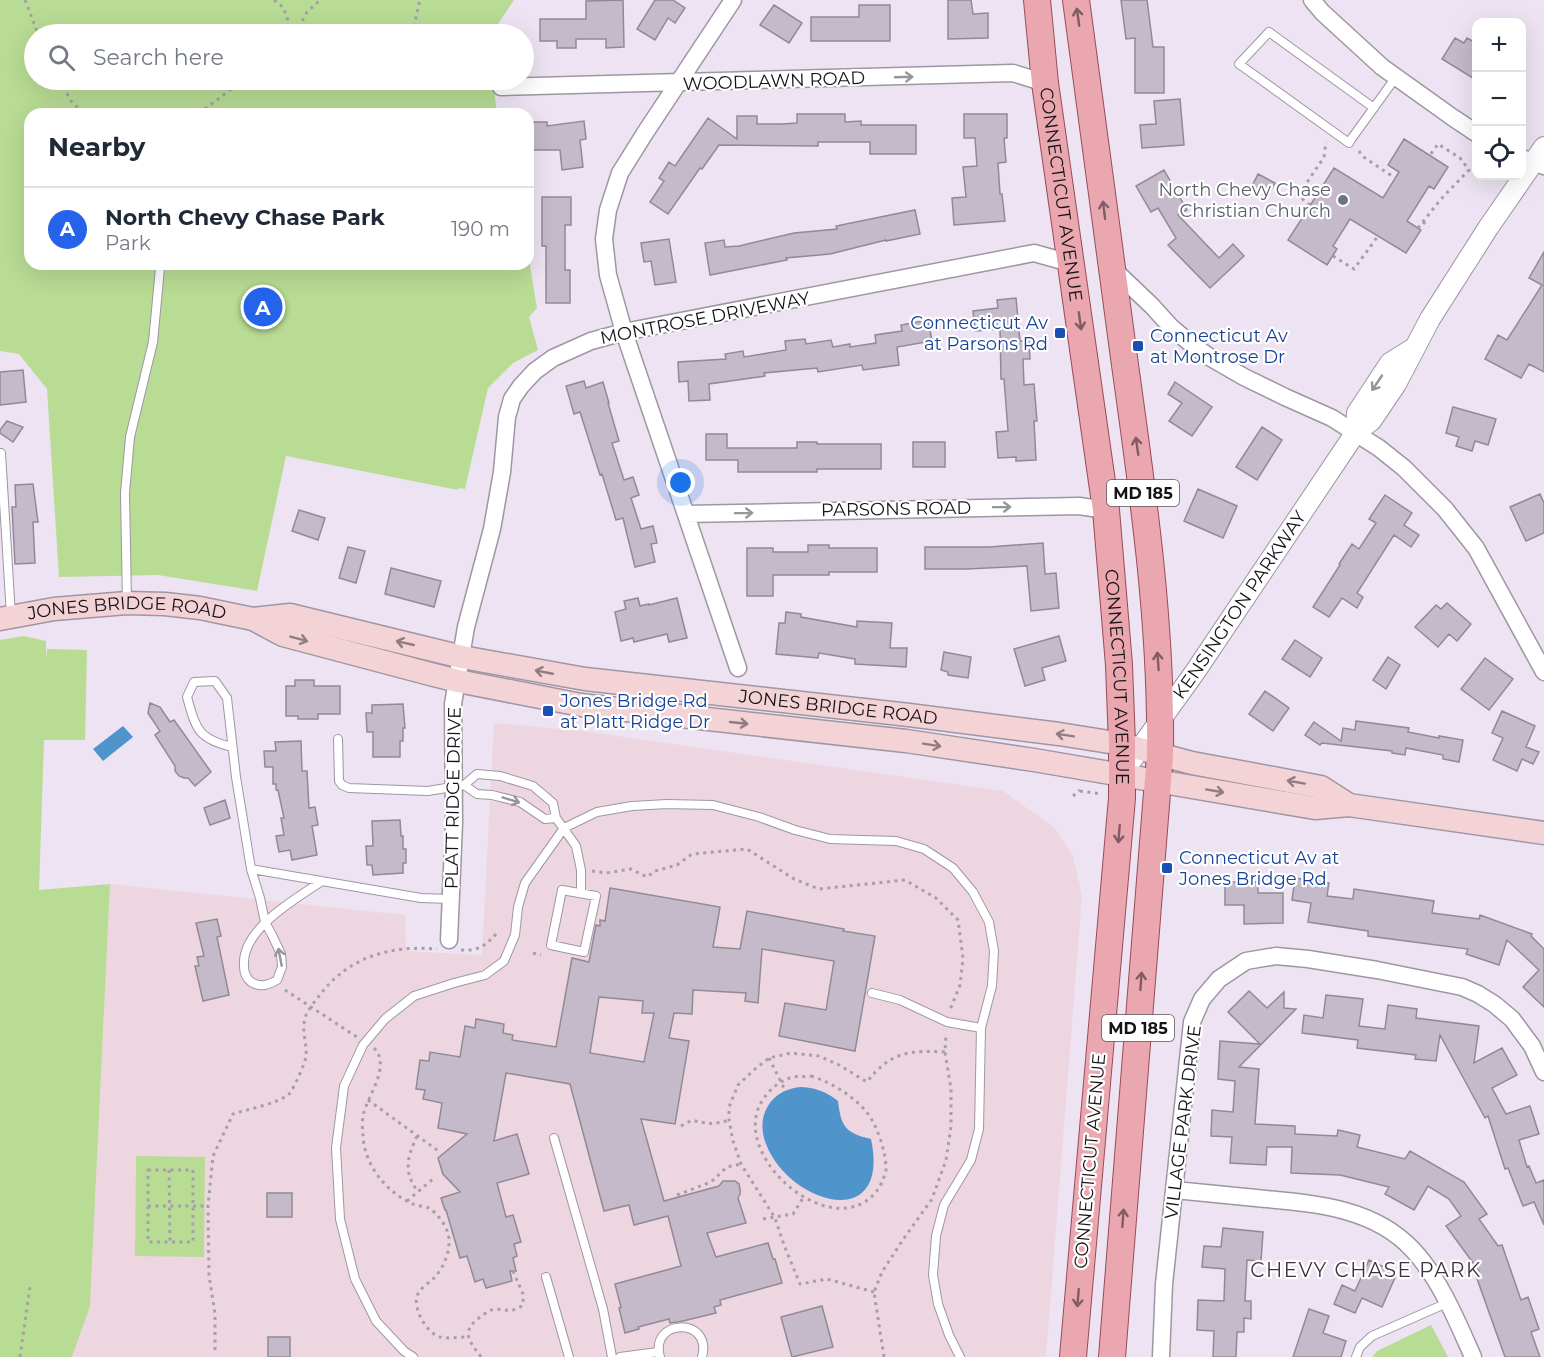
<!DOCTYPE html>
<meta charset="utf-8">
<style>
:root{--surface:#fff;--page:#f6f6f7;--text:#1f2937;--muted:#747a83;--line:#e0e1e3;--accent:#2563eb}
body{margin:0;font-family:Montserrat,sans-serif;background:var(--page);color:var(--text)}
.controls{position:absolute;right:18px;top:18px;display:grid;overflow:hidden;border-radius:12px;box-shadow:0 6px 24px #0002}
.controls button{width:54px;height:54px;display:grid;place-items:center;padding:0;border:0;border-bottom:2px solid var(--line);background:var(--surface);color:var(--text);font:30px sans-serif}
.you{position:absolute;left:681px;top:483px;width:21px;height:21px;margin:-15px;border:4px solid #fff;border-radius:50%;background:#1a73e8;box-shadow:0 0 0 9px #1a73e833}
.badge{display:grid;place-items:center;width:39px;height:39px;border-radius:50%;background:var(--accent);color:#fff;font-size:20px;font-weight:700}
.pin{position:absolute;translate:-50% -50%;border:3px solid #fff;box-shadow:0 2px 6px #0006}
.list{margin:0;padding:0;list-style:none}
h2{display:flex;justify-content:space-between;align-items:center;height:78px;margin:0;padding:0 24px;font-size:26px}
h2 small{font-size:20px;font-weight:400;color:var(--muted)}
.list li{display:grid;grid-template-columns:39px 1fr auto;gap:18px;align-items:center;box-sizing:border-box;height:84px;padding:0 24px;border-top:2px solid var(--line)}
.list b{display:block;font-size:22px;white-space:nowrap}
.list p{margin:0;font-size:20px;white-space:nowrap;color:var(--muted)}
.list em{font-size:20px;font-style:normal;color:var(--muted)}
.icon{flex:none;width:33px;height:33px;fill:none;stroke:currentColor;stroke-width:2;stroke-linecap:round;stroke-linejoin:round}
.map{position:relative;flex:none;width:1544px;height:1357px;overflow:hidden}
.search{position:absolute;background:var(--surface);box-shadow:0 6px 24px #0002;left:24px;top:24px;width:510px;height:66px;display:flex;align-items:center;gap:15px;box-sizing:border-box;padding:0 21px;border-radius:33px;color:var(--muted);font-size:22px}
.panel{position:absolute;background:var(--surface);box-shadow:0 6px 24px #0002;left:24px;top:108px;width:510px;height:162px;border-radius:18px}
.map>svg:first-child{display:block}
.commercial{fill:#eed6e0}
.green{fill:#b8dc94}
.water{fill:#4f95cb}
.building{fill:#c4bac9;stroke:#928997;stroke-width:1.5;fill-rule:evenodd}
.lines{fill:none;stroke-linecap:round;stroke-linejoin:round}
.service-casing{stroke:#9f96a4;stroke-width:10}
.minor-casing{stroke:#9f96a4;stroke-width:19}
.tertiary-casing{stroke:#9f96a4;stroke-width:22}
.secondary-casing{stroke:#9f96a4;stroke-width:25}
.primary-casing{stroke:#974d58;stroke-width:28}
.path{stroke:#a69faa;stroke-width:3;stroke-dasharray:3 4.5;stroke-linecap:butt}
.service{stroke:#fff;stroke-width:8}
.minor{stroke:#fff;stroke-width:16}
.tertiary{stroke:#fff;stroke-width:20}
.secondary{stroke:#f4d3d7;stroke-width:22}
.primary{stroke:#eaa7b0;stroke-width:26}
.oneway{stroke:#805d64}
.oneway2{stroke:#969597}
.oneway3{stroke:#907d81}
.worship-dot{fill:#6b7280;stroke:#fff;stroke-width:2}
.transit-dot{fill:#1a4fb4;stroke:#fff;stroke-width:2}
.labels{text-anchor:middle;stroke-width:4.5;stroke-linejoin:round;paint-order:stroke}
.shield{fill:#fff;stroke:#5c5a5d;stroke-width:1.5}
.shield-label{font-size:16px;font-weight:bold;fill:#161318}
.street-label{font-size:18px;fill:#161318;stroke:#fff}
.worship-label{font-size:18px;fill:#5b616d;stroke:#fff;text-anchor:end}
.transit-label{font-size:18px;fill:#164399;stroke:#fff;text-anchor:start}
.neighbourhood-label{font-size:20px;letter-spacing:1.5px;fill:#3b333f;stroke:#fff}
</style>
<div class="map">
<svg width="1544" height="1357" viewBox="0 0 1544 1357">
<rect width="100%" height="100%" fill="#ede3f2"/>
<!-- commercial -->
<path class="commercial" d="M494,723L582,731L1003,791L1054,827L1073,856L1082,896L1046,1357H72L90,1306L110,884L405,915L406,951L482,955Z"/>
<!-- green -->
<path class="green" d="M0,0H514L491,34H34V80H493L497,114H30V264H528V253L537,308L529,317L538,350L513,363L488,388L465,489L459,488L458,490L286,456L257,591L158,575L59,577L47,389L19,354L0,351Z
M24,636L46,641V659L47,649L87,650L85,740H44L39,890L110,884L90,1306L72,1357H0V640Z
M136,1156L205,1157L204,1257L135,1256Z
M1431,1325L1448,1357H1372L1377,1351Z"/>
<!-- water -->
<path class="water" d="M123,726L133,737L103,761L93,749Z
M800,1087C814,1087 827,1092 838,1101C841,1126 845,1133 871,1139C891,1234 789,1204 766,1144C762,1134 761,1122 765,1112C771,1097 783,1089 800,1087Z"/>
<!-- building -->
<path class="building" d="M623,0L624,47L606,48V39H576V48H557V41H540V19H586V1Z
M655,0H673L685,8L675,23L668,18L655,40L637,29Z
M948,0H971L973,14L988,13V38L948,39Z
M1121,0H1147L1153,47H1164V93H1135V38L1126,39Z
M774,5L802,23L789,43L760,25Z
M859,5H890V41H811V17H859Z
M1455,38L1464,43L1467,38L1476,43V80L1442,59Z
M1180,99L1184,145L1142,148L1140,125L1156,124L1154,101Z
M797,114H845V122L861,121V125H916V154H870V142H818V146L719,145L702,169L700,168L668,214L650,202L664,181L659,178L669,162L675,166L708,118L737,139V116H757V124H782L797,123Z
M964,114H1007V138H1004L1006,162L998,163L1000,194H1002L1005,221L954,225L952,198L966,197L963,167L977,166L975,138H964Z
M584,121L586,139L580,140L583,167L562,170L560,150H528V122H547V126Z
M1404,139L1448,167L1434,189L1429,186L1407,221L1421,230L1406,253L1350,219L1333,246L1337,249L1327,265L1288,240L1334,168L1383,198L1399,172L1388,165Z
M1164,170L1187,210L1178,215L1219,258L1233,244L1244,256L1210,288L1168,245L1176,238L1158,208L1151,212L1136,186Z
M1258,174L1275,183L1268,195L1252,186Z
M542,197H571V225H565V270H570V303H546V246H542Z
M915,210L920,234L886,241V240L830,254L786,258L787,260L710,275L705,243L724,240L725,247L739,246L794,233L837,229L836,226Z
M669,239L676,282L655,285L651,261L644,262L641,243Z
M1544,252V372L1529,364L1521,378L1485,359L1498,335L1507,340L1542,285L1529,278Z
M1016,298L1020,341H1029L1030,359H1023L1024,385L1034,384L1037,421H1034L1036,460L1016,461V457L998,458L996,432L1008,431L1004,379H1001L1000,329L975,331L973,311L998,308L997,300Z
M928,320L932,341L897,347L899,365L863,370L862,365L818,372L817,368L764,373L765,376L709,384L710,400L689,401L688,381L679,382L678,362L726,359L725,354L743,351L744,357L786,350L785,341L805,339L806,344L831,340L833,347L850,344V347L876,343L875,335L902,331L901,325Z
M23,370L26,402L0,405V372Z
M584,381L586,388L603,382L609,403H608L619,441L612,443L624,480L633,477L639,495L631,498L641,529L653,526L657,543L651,544L655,562L635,567L623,518L616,520L602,474L600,475L580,412L574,414L566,386Z
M1175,382L1212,407L1192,436L1169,421L1182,403L1168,394Z
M1453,407L1496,419L1488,445L1475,441L1472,451L1456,446L1459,437L1446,433Z
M7,421L23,427L13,442L0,433V430Z
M1262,427L1282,440L1257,480L1236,467Z
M706,434H727V448H797V442H817V444H881V469H817V472H738V460H706Z
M913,442H945V467H913Z
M33,484L38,522H33L35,563L15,564L12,507H16L15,485Z
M1198,489L1237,506L1223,538L1184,521Z
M1540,494L1544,503V533L1526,541L1510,507Z
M1385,495L1412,513L1404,525L1419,535L1411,547L1394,535L1357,593L1363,597L1357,608L1342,598L1329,617L1313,607L1340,565L1339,564L1352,544L1359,549L1376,523L1369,519Z
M299,510L325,518L318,540L292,531Z
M1043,543L1045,574L1056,573L1059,608L1031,611L1027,566L967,569H925V547H989Z
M808,545H829V548H877V572H829V575H773V596H747V548H773V552H808Z
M348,547L365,551L356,583L339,578Z
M391,568L441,581L434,607L385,594Z
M638,598L640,606L649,604V605L677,598L687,638L669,642L667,634L634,642L633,638L621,641L615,612L626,609L624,601Z
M1447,603L1471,624L1457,641L1449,634L1438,647L1415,627L1436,605L1441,609Z
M786,612L801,614V617L857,627V621L892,623L890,648H907L906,667L855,664V659L819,653L818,658L776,654L779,623H785Z
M1059,636L1066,661L1042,668L1045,680L1025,686L1014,649Z
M1295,640L1322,658L1310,677L1282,659Z
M944,652L971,657L968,678L948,675V672L941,670Z
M1388,657L1400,665L1386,689L1373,680Z
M1485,658L1513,679L1489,710L1461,689Z
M295,680H314V686H340V714H318V719H298V716H286V686H295Z
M1265,691L1289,708L1273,731L1249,714Z
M150,703L160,707L170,722L174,720L211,772L195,786L188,778H184L179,776L175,771V766L155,735L160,731L148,713Z
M403,704L405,728H403V741H400V757H373V732H367L366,713H372V705Z
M1502,711L1535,726L1526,747L1539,752L1533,764L1522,759L1517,771L1493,760L1503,738L1492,733Z
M1356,721L1409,728L1408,732L1439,738V736L1463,740L1459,762L1443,759V755L1406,748L1405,755L1392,753V751L1322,743L1320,745L1305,735L1314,722L1341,741L1343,728L1355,730Z
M301,741L302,771H307L309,808L315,807L318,825L312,826L317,855L292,860L290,850L279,852L276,836L284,835L281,818H284L278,790H276V784H273V767H265L264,751H276L275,742Z
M225,800L230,818L210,825L204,808Z
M400,820L401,836H403V849H406V863H403V873L373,875L372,865H367L366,846H373L372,821Z
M1295,878L1329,883L1327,896L1353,899L1354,889L1434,901L1432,913L1479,919L1480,915L1532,934L1531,936L1544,949V1007L1523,987L1539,970L1507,940L1499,965L1466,954L1468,949L1368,936V931L1308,922L1311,903L1292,900Z
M1225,882H1258V893H1283V923L1244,924V905H1225Z
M610,888L720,907L713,947L740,949L747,911L844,929L843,931L875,936L855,1051L779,1036L785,1003L826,1010L834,961L762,949L758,1003L745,1001L746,993L693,990L692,1014L674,1013L669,1038L689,1041L675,1124L641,1119L664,1201L719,1186L723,1181H735L739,1184L740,1189V1194L738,1198L746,1223L707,1233L716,1257L768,1243L773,1259H775L782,1283L720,1300L721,1305L714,1307L716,1313L683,1321L670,1323L669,1319L638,1327L639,1329L625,1333L619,1308L621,1307L615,1284L681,1266L668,1216L634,1225L629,1205L604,1211L570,1084L506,1073L494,1141L517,1134L529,1174L497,1183L506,1217L513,1215L521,1242L514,1244L517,1256L513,1258L516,1271H510L512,1281L486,1288L483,1279L475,1282L467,1256L460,1258L446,1210H445L441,1198L460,1192L443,1174L438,1158L467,1134L438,1128L442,1103L423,1099L425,1090L416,1089L420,1060L429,1061L430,1052L460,1057L465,1026L475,1028L476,1019L504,1024L503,1033L513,1035L512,1040L556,1047L572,958L589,962L596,925L600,926V920L605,921ZM599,997L643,1001L642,1013H654L644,1062L590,1053Z
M217,919L221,936L217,937L229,995L203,1001L195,966H199L197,957L204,956L196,923Z
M1249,991L1267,1008L1284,992V1008L1296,1009L1239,1067L1259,1069L1255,1124L1295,1126V1134L1337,1136L1338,1130L1360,1135L1357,1147L1405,1159L1410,1151L1464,1182L1487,1214L1479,1219L1498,1246L1502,1245L1521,1300L1528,1297L1539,1329L1531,1332L1540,1357H1505L1475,1273L1479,1271L1446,1226L1461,1216L1449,1199L1428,1186L1414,1210L1385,1194L1389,1187L1340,1175L1291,1173L1292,1147H1267L1266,1165L1230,1163L1232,1137L1211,1136L1212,1110L1233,1112L1235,1081L1218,1079L1220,1041L1260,1044L1228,1012Z
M1326,995L1363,999L1359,1026L1385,1029L1388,1005L1417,1009L1416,1018L1479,1026L1474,1063L1502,1048L1517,1075L1492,1088L1506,1114L1530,1106L1539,1134L1519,1140L1527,1167L1529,1166L1536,1183L1544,1180V1225L1534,1202L1523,1206L1508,1168L1505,1169L1488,1116L1485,1118L1440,1035L1436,1061L1415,1059L1416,1055L1357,1048L1358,1040L1302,1033L1304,1015L1323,1018Z
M267,1193H292V1217H267Z
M1223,1228L1263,1232L1261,1261L1247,1260L1245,1301H1251V1319L1244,1318V1332H1237L1236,1357H1213L1214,1331L1197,1330L1198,1300L1224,1301L1225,1269L1202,1267L1204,1246L1221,1247Z
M1369,1260L1397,1273L1382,1307L1362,1298L1355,1313L1334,1304L1342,1285L1355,1291Z
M822,1306L833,1347L792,1357L781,1317Z
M1309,1309L1329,1316L1323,1333L1346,1341L1341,1357H1293Z
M268,1337H290V1357H268Z"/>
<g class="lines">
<defs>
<path id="service" d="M1374,108L1269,32L1239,64L1349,143L1352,138L1396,77
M1,453L11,616
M127,603L125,493L130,437L153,342L160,268L159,264
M338,739L339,781L342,785L349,788L428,791L464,785L477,774L500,776L533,786L553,803L556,818L576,846L581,870V893
M232,747C198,739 196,729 187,697L194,682L215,681L227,698L236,777L251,869L260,898L265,922L272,935L281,954L282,967L277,980C268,985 261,988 251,982C246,978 244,972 244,966C241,929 296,899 322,881
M464,785L477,794L492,795L520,802L545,819L556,818
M251,869L421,898L450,899
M562,890L596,896L584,952L551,945Z
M872,993L900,1000L947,1022L981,1028
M554,1138L603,1309L612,1357
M546,1277L569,1357
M413,1357L404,1351L376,1321L355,1279L340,1219L336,1148L344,1086L363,1045L385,1019L414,996L454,983L485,975L504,961L515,935L518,907L525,883L564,828L597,812L632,806L667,804L713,805L759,817L795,830L830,839L896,841L924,849L953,868L973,892L989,922L994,951L992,986L981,1028L979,1129L971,1160L944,1205L936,1236L933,1275L938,1304L949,1335L960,1357
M620,1357L658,1352
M660,1357C649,1318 713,1317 702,1357
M1356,1357L1360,1347L1372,1336L1447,1303"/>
<path id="minor" d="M733,0L645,133L620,173L608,210L604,239L608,275L624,332L738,668
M1312,0L1322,12L1382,67L1452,117L1476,133
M501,87L1013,73L1045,83
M1522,158L1544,166
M1112,268L1152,306L1171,327L1190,343L1211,358L1244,377L1285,397L1332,418L1379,448L1404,468L1445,509L1476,548L1544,672
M686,514L1079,506L1106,510
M449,940L454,823L453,704L466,627L492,529L502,472L507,417L512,399L521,386L535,371L553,358L591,341L624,332L1034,253L1070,263
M1175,1190C1205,1193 1236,1196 1266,1199C1319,1204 1375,1209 1413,1250C1440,1279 1457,1321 1473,1357
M1161,1357L1164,1284L1192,1022L1202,999L1219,979L1246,961L1276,956L1308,959L1377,970L1462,987L1478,994L1494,1004L1512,1019L1532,1046L1544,1072"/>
<g id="tertiary">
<path d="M1356,432L1357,413L1390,363L1414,348"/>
<path id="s1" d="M1131,761L1195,672L1356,432L1371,421L1396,384L1430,319L1488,228L1544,147"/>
</g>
<g id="secondary">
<path id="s2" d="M0,619L54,609L127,603L165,604L200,608L253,619L283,635L430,674L458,681L581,705L906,741L1034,760L1315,808L1349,805L1544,833"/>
<path id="s3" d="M253,619L290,615L462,657L585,679L909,715L1059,734L1122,744L1192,763L1321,787L1349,805"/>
</g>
<g id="primary">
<path id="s4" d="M1037,0L1045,83L1106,510L1119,665L1122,744V798L1073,1357"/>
<path d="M1076,0C1092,122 1108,244 1125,365C1143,494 1162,625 1160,755L1112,1357"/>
</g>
</defs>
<!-- service casing -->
<use href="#service" class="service-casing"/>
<!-- minor casing -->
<use href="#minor" class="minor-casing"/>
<!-- tertiary casing -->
<use href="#tertiary" class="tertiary-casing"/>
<!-- secondary casing -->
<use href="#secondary" class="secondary-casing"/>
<!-- primary casing -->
<use href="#primary" class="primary-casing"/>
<!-- path -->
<path class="path" d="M25,0L38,34
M274,0L283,7L293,34
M297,30L309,34
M295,34L307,12L320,0
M412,34L420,0
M60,80L71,101L84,114
M176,114L201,112L243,80
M1359,151L1362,156L1395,178
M1310,205L1300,197V193L1324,157L1326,142
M1423,222L1429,227
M1418,228L1441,199L1469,170L1460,158L1438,144L1430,155
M1333,256L1354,269L1378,236
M1080,791L1102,794
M1073,796L1080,790
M592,871L606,873L631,869L647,877L655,871L677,865L692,854L747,849L794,879L819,889L905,880L936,898L958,920L963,958L960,985L950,1010
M461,950C480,951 486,945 498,932
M533,953L541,955
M285,990L357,1037
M374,1048C391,1065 369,1094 364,1112C362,1119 362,1128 363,1135C364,1164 385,1191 411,1203C416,1206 423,1206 429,1208C437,1213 445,1224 448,1233C452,1249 444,1268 433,1279C429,1283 422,1287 419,1292C410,1305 426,1333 440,1337C448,1339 459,1337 468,1337
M769,1058L785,1090
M811,1076C832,1083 850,1094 865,1110C877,1124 886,1151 886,1170C886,1174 883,1178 882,1182C875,1197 863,1206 847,1208C799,1214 731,1144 764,1098C771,1088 781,1080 793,1077C799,1076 805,1077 811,1076Z
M368,1100L437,1150
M681,1126L692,1120C707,1124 714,1125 729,1120
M417,1136C407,1158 403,1171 418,1192
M148,1170H193V1242H148Z
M169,1170L170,1242
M677,1195L711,1182L727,1167L741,1164
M407,1201L433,1179
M148,1206H208
M763,1219L793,1214L803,1198
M874,1292L827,1279L800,1284L784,1245L775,1218L741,1164L733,1141L729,1120V1107L738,1085L755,1069L769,1058L791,1053L819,1056L839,1065L867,1082C890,1052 909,1050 945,1052
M215,1350V1314L209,1275L208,1206L213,1156L233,1114C248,1109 277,1104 289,1094C293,1090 306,1062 306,1056C307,1046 303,1035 304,1024C304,1014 313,1004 319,996C348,957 390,945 437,949
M20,1357L30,1286
M481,1357C470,1342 460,1332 479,1318C483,1316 487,1311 491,1310C504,1307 510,1315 523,1305V1294L513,1271
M884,1357L874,1292L882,1272L902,1241L932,1199L946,1160L951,1127V1089L945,1052L946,1034"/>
<!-- service -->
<use href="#service" class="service"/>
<!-- minor -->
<use href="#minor" class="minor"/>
<!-- tertiary -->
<use href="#tertiary" class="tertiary"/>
<!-- secondary -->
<use href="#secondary" class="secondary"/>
<!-- primary -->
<use href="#primary" class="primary"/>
</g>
<!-- one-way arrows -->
<defs><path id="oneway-shaft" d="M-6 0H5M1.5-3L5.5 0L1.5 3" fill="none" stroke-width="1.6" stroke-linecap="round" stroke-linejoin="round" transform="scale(1.5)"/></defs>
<g class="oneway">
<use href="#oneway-shaft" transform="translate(1078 17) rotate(-98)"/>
<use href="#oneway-shaft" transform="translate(1104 210) rotate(-97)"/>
<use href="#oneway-shaft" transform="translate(1080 321) rotate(82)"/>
<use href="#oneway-shaft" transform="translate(1137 446) rotate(-98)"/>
<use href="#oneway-shaft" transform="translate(1158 661) rotate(-94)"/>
<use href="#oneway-shaft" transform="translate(1119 834) rotate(95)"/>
<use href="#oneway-shaft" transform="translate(1141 981) rotate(-86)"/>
<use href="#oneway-shaft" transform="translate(1123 1218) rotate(-86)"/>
<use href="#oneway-shaft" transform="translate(1078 1298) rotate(95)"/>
</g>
<g class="oneway2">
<use href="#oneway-shaft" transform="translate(904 77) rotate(-2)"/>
<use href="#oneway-shaft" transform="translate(1377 383) rotate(124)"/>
<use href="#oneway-shaft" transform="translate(1002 507) rotate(-1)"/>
<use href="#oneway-shaft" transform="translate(744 513) rotate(-1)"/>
<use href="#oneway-shaft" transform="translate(511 800) rotate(17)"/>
<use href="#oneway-shaft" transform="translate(280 957) rotate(-101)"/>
</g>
<g class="oneway3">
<use href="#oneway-shaft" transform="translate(299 639) rotate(15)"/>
<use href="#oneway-shaft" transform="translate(405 643) rotate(-167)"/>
<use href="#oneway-shaft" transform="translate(544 672) rotate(-169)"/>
<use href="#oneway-shaft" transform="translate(739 723) rotate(6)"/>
<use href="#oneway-shaft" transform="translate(1065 735) rotate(-171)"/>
<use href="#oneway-shaft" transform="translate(932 745) rotate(9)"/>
<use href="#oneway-shaft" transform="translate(1296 782) rotate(-170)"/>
<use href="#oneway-shaft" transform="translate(1215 791) rotate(10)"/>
</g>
<!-- markers -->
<circle class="worship-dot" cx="1343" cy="200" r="6"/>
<g class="transit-dot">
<rect x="1054" y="327" width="12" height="12" rx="3"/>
<rect x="1132" y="340" width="12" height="12" rx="3"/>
<rect x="542" y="705" width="12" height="12" rx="3"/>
<rect x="1161" y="862" width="12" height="12" rx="3"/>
</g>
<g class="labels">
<!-- shield labels -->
<g class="shield">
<rect x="1107" y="480" width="72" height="26" rx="4.5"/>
<rect x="1102" y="1015" width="72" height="26" rx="4.5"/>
</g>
<g class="shield-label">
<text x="1143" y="499">MD 185</text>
<text x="1138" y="1034">MD 185</text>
</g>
<!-- street labels -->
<g class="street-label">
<text transform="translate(774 81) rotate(-2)" y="6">WOODLAWN ROAD</text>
<text dy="6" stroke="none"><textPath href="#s4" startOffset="196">CONNECTICUT AVENUE</textPath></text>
<text transform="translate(705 318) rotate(-11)" y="6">MONTROSE DRIVEWAY</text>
<text transform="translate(896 509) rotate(-1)" y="6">PARSONS ROAD</text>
<text dy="6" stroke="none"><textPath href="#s1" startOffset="190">KENSINGTON PARKWAY</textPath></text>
<text dy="6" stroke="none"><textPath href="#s2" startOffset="128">JONES BRIDGE ROAD</textPath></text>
<text dy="6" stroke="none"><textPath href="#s4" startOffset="682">CONNECTICUT AVENUE</textPath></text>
<text dy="6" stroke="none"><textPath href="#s3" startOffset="594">JONES BRIDGE ROAD</textPath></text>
<text transform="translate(453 798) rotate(-89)" y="6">PLATT RIDGE DRIVE</text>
<text transform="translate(1183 1122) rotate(-83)" y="6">VILLAGE PARK DRIVE</text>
<text transform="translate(1090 1161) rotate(-85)" y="6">CONNECTICUT AVENUE</text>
</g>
<!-- worship labels -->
<g class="worship-label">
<text x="1331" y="196">North Chevy Chase<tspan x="1331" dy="21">Christian Church</tspan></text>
</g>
<!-- transit labels -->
<g class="transit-label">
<text x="1048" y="329" text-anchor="end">Connecticut Av<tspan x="1048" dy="21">at Parsons Rd</tspan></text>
<text x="1150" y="342">Connecticut Av<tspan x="1150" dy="21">at Montrose Dr</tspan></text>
<text x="560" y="707">Jones Bridge Rd<tspan x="560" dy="21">at Platt Ridge Dr</tspan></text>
<text x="1179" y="864">Connecticut Av at<tspan x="1179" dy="21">Jones Bridge Rd</tspan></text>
</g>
<!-- neighbourhood labels -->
<g class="neighbourhood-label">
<text x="1366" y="1277">CHEVY CHASE PARK</text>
</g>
</g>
</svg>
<div class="controls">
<button>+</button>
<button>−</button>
<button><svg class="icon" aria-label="locate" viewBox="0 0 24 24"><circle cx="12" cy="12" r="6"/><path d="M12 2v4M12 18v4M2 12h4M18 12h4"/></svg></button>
</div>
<div class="you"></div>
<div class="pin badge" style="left:263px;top:307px">A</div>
<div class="search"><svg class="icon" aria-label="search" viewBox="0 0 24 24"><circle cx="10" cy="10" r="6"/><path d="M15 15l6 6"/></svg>Search here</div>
<section class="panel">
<h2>Nearby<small></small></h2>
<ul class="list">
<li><span class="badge">A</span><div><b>North Chevy Chase Park</b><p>Park</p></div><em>190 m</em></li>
</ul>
</section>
</div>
